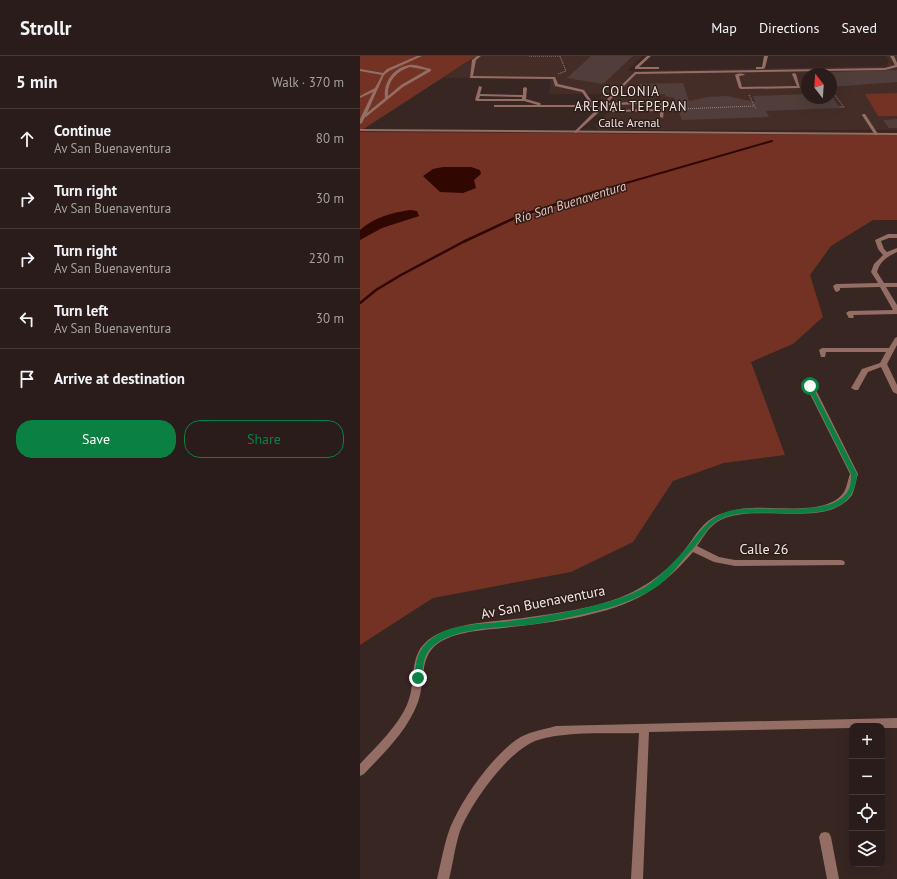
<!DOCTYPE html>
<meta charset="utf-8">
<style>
:root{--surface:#291c1a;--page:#352927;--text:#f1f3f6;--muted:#a5a1a2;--line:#453a39;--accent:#0b8043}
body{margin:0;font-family:"PT Sans",sans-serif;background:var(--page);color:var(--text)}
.controls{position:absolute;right:12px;bottom:12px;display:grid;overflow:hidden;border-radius:8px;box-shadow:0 4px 16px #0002}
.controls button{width:36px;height:36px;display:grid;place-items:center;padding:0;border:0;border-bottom:1px solid var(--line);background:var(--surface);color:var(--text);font:20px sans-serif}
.compass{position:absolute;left:441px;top:12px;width:36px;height:36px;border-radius:50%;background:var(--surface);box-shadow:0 4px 16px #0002;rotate:343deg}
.stop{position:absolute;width:12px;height:12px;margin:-9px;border:3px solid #0b8043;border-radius:50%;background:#fff}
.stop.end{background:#0b8043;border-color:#fff;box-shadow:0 1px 4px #0008}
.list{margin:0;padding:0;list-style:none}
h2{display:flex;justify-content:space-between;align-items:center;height:52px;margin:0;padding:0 16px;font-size:17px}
h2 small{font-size:13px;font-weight:400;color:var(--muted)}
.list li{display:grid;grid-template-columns:26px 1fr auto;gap:12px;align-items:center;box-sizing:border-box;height:60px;padding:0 16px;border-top:1px solid var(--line)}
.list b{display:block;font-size:15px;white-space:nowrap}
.list p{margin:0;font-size:13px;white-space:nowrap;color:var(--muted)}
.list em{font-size:13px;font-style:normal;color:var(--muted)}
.actions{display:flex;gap:8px;padding:12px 16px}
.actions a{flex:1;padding:9px 0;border:1px solid var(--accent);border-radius:16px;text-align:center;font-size:14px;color:var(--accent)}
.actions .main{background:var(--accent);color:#fff}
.icon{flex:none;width:22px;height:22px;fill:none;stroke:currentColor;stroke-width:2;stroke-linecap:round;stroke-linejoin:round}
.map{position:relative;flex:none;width:537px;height:823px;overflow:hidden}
header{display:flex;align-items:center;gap:24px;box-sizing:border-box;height:56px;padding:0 20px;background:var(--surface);border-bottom:1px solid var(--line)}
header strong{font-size:19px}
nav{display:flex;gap:22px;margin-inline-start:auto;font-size:14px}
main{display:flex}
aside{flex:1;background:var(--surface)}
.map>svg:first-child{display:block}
.built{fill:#442d27;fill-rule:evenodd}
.green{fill:#733224}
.water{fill:#310702}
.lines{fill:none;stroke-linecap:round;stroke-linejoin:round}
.stream-far1{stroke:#310702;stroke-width:2}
.stream{stroke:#310702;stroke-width:2.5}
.building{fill:#513e3a}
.path{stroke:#978885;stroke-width:1;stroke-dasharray:1 1;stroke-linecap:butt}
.service{fill:#946e65;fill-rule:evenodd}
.minor{fill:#946e65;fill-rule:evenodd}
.tertiary{fill:#946e65;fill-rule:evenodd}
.route{fill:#0b8043}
.labels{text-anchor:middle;stroke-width:3;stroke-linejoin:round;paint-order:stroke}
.far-street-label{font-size:12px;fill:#f3e7e4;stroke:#2d1d19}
.far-neighbourhood-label{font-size:13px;letter-spacing:1px;fill:#f3e7e4;stroke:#2d1d19}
.far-water-label{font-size:13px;font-style:italic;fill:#f2c2b7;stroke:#2d1d19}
.street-label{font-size:14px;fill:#f3e7e4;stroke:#2d1d19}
</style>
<header>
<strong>Strollr</strong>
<nav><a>Map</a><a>Directions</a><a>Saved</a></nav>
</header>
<main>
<aside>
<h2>5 min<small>Walk · 370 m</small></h2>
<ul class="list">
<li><svg class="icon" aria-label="ahead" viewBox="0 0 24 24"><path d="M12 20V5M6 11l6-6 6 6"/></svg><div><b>Continue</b><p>Av San Buenaventura</p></div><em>80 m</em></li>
<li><svg class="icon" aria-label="right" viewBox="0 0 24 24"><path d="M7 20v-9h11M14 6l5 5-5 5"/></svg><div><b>Turn right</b><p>Av San Buenaventura</p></div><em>30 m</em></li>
<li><svg class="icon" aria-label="right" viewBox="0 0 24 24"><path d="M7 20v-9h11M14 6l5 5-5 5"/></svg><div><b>Turn right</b><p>Av San Buenaventura</p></div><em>230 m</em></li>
<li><svg class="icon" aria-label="left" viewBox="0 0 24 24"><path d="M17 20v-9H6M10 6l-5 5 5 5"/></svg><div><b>Turn left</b><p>Av San Buenaventura</p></div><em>30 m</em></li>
<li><svg class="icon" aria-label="arrive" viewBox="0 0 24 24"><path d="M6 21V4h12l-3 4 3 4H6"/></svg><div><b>Arrive at destination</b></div></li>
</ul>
<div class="actions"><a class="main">Save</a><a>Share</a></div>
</aside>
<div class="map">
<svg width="537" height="823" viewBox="0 0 537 823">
<rect width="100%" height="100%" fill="#372622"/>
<!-- built -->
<path class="built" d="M116,0H282L267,15L527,10L529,5L526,0H537V74H238L235,70L257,46L238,43L243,38H189L191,21L83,22ZM447,18H471V42H447Z"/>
<!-- green -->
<path class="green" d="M0,0H116L2,74H0Z
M537,37V60H518L505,38Z
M0,76L537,79V164H513L471,190L450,219L463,261L433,288L391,306L425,399L364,407L313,425L273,486L211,516L73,542L0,589Z"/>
<!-- water -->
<path class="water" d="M83,111H111L120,114L121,118L114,124L116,132L103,137L80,136L63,120L73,113Z
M50,154L57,155L59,160L22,172L0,184V174C15,161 31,157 50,154Z"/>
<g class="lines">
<!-- stream-far1 -->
<path class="stream-far1" d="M235,136L412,85"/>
<!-- stream -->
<path class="stream" d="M0,247L16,234L41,219L103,186L159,160L238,135"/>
</g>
<!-- building -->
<path class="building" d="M231,0H273L243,28L207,22Z
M537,14V26L471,31V16Z
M323,27L329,45L347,41L367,40L395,46L393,40L447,38V42H473L480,52L406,55L409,61L322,64L314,42L305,40V38L280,39L277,28Z
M537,63V72H529L523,64Z"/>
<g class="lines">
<!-- path -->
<path class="path" d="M169,0H200
M198,18L206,15L200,0
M471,34L484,51H479
M389,39L396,53
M322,53L394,50"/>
<!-- service -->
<path class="service" d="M57,0H62L29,15L24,19L7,57L25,42C23,27 33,12 49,9C55,8 65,12 71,13V15L43,31L6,61H5L2,67L0,68V63L13,36L0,42V40L15,32L22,19L0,15V13L23,17L27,13ZM50,11L67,14L41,29L28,40C27,25 37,15 50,11Z
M117,0H121L116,4L113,20L195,21L198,28L224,34L237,53L275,16L525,12L535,9L530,0H534L537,7V11L525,14L276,18L247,47L302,45L304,54L303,62L300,61V55L252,56L250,55L254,49H245L238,57L216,77L214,76L235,55L232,51H134V49H178L164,45H117L115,44L119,30L122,31L120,38L163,39V32L165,31L167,32L166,43L180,47L181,48L180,49H231L222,36L195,30L193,23L110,22L112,4ZM120,40L162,41V43H119ZM299,47L300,53L254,54L258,49Z
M287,0H291L279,11H299V13H275V11Z
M404,0H408L405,12L403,13H396V11H402Z
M434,17L436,18L440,32L381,33L379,32L375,19C377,17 383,17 385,19L379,20L382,31L437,30L432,18Z
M503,58H505L518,78L517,79H515L502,59Z"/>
<!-- minor -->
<path class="minor" d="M528,178H537V182H529L521,185L524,193L527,196L537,192V196C527,201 520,205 517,216L524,227H537V231H526L537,249V258L493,259L494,261L493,262H489L486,257L489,255L533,254L520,231L480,232V234L477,236L475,235L473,230L476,228L518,227L511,216L514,208L523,199L518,193L515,184Z
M537,281V289L527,308L537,329V338L533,336L521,311L508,316L498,334H495L491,332L502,313L520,307L526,296H466L465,301H461L459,294L462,292H529L535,282Z
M447,328H453L498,418C496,424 495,433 492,439C466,475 392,444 357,466C348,472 343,482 337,490L359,501L375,504H481L484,505L485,507L484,509L375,510L354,506L333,496C319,512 304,527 285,538C250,559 191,567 151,571C128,574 100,574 80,586C58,600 66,625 58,646C48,674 24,697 4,718L0,720V708C16,691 40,668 48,646C56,627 49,602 65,587C87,565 141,566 170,561C198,557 226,553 253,544C280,536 310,514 326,492C335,480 343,465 358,459C369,455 380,452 392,452C417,450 468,460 484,436C487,431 488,423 490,418L446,330Z
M537,662V672H522V670H492V672L289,676L283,823H271L279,677C248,678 206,675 178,684C149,693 111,747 100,775C95,790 93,808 89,823H77C81,807 84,788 90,772C102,743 130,703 156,684C167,676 182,674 196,670Z
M465,776L469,777L471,781L479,823H467L459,781L461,777Z"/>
<!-- tertiary -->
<path class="tertiary" d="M0,73L537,77V79L0,75Z"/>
</g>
<!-- route -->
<path class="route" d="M450,328L452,330L497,418C493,484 395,441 357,465C345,473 339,488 329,497C319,508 308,524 295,532C271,547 243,554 215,560C200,563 184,567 168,569C139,572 93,571 72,591C63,599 63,611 62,622L58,625L55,624C53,620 55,615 56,610C57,596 65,586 77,579C95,568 121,568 142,566C167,563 192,559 216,554C237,549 276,540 292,526C305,515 318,502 329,489C342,474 346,464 366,456C396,445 479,467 490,430C491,426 491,421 491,418L447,330Z"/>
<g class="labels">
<!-- far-street labels -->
<g class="far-street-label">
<text x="269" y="71">Calle Arenal</text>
</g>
<!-- far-neighbourhood labels -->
<g class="far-neighbourhood-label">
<text x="271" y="40">COLONIA<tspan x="271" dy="15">ARENAL TEPEPAN</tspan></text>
</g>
<!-- far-water labels -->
<g class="far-water-label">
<text transform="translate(210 146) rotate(-17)" y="5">Río San Buenaventura</text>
</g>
<!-- street labels -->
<g class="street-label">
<text x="404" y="498">Calle 26</text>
<text transform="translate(183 546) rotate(-11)" y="5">Av San Buenaventura</text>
</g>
</g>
</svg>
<div class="controls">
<button>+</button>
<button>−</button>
<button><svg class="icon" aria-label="locate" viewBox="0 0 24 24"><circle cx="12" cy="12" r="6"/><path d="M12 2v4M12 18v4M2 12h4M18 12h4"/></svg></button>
<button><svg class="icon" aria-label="layers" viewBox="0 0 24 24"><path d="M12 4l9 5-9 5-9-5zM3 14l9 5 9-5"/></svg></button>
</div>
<svg class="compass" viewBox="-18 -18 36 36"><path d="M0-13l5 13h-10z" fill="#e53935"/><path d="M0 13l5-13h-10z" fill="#a5a1a2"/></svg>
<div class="stop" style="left:450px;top:330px"></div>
<div class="stop end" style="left:58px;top:622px"></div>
</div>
</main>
